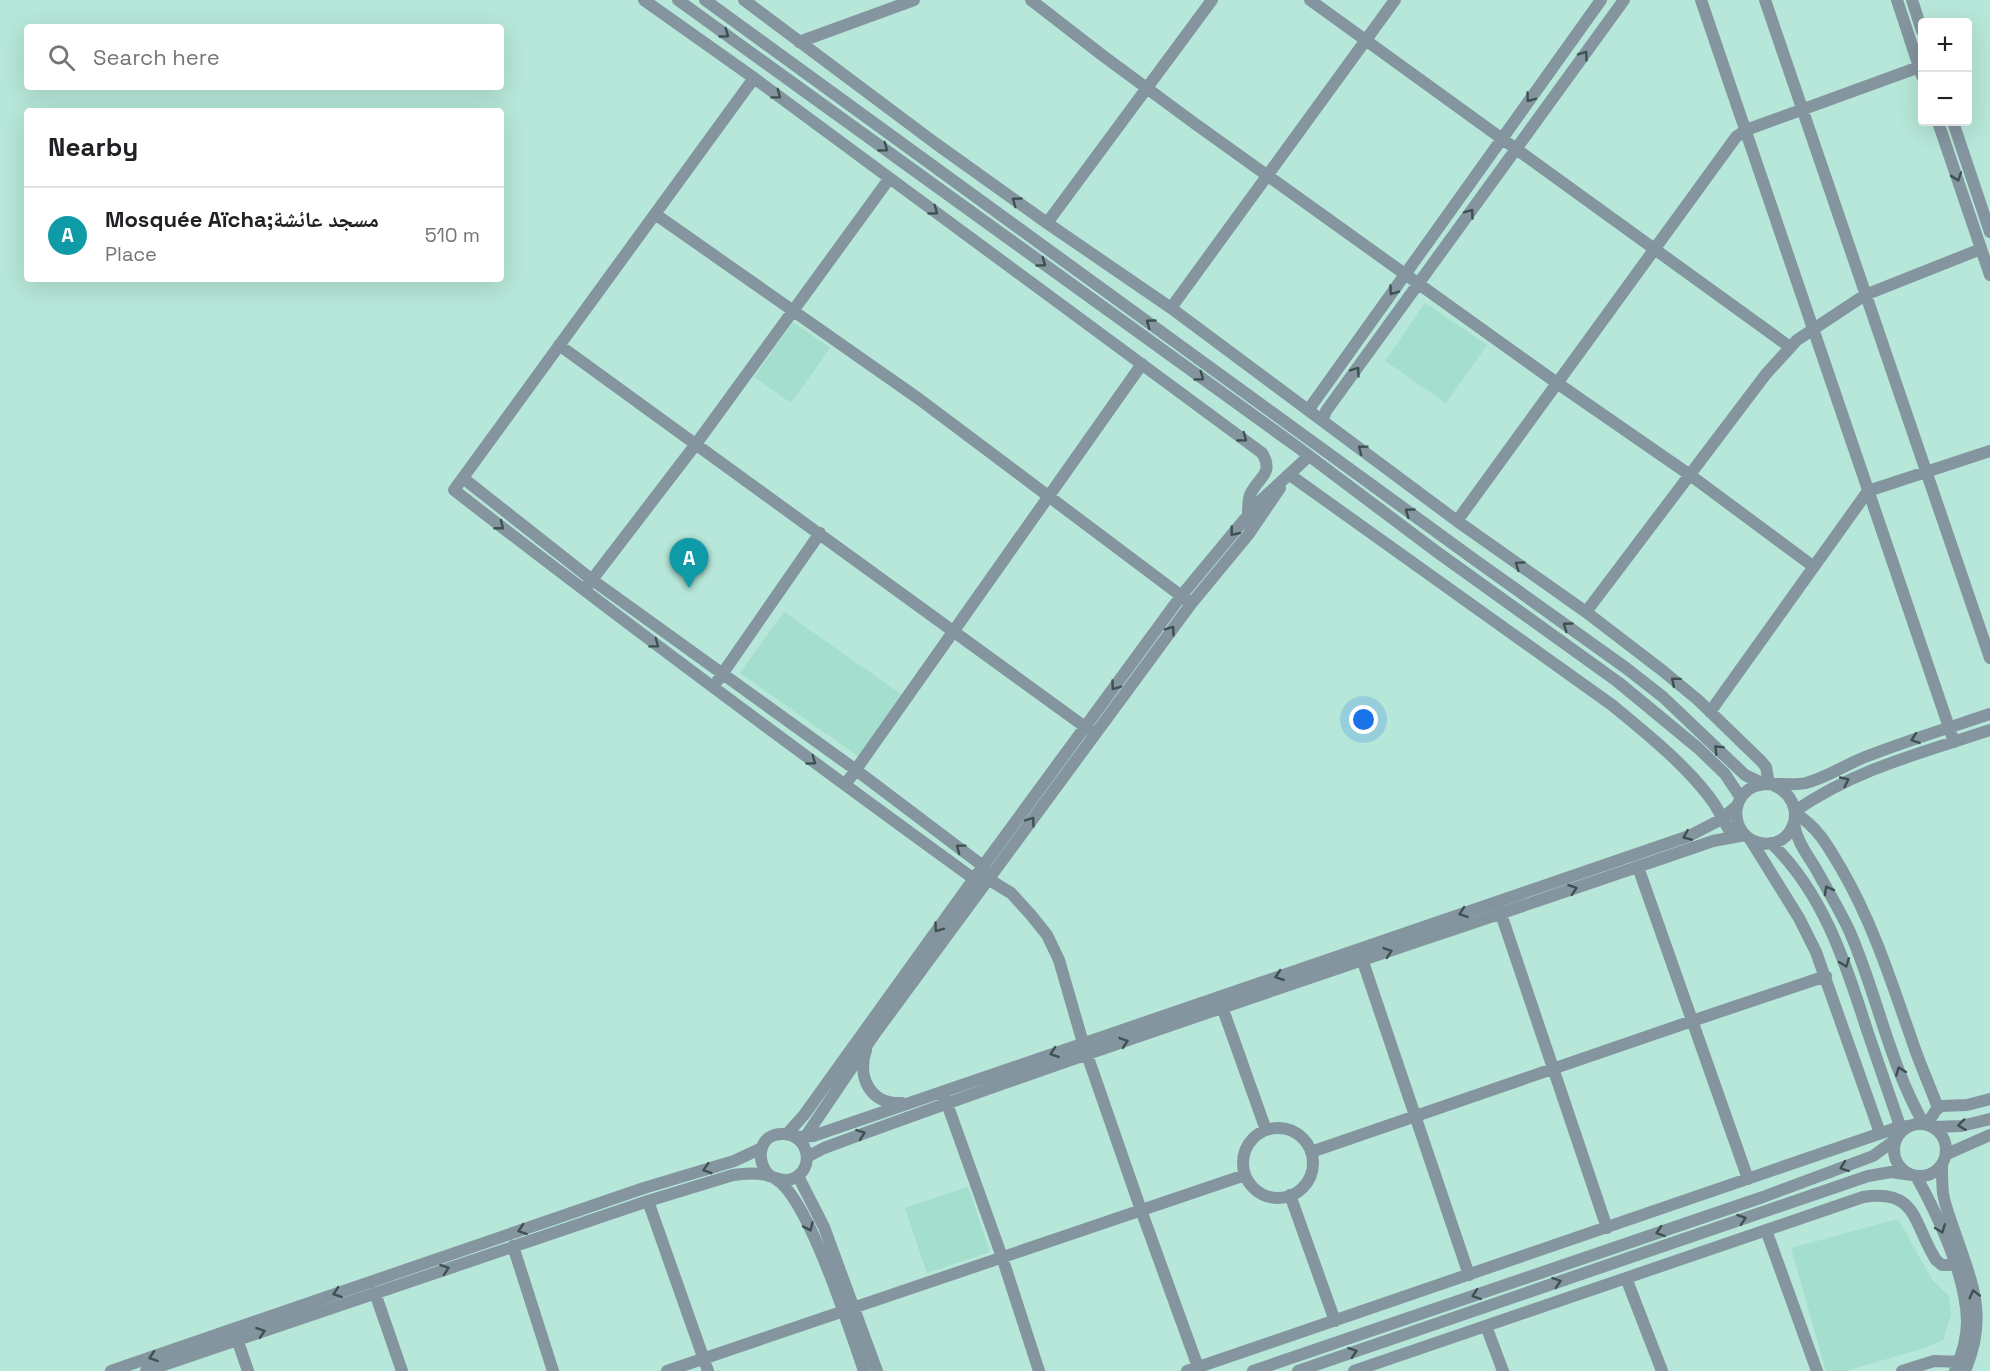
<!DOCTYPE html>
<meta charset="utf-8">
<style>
:root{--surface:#fff;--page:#f2f2f2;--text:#202124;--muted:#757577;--line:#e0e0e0;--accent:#1a73e8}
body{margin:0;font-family:"Space Grotesk","Noto Naskh Arabic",sans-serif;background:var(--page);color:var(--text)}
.controls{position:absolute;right:18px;top:18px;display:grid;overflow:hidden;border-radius:6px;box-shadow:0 6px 24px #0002}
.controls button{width:54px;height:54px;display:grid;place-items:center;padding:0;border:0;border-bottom:2px solid var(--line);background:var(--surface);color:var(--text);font:30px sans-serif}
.you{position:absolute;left:1364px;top:720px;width:21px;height:21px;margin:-15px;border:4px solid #fff;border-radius:50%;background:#1a73e8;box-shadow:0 0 0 9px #1a73e833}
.badge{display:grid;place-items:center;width:39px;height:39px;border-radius:50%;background:var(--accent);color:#fff;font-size:20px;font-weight:700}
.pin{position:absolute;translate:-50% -50px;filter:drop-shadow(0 2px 3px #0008)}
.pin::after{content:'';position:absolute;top:32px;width:21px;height:18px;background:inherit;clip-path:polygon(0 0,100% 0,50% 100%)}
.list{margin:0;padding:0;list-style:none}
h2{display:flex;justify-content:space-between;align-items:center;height:78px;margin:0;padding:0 24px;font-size:26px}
h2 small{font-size:20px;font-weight:400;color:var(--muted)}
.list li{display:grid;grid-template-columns:39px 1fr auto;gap:18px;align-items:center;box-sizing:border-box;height:96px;padding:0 24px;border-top:2px solid var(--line)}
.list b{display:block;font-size:22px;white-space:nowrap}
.list p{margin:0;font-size:20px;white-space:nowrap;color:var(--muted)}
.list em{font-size:20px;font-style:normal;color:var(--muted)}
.icon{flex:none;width:33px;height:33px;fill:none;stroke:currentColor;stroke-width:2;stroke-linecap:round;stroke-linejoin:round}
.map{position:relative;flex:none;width:1990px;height:1371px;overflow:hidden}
.search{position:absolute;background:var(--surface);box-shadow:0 6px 24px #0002;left:24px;top:24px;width:480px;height:66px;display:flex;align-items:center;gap:15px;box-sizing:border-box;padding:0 21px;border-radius:6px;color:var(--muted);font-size:22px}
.panel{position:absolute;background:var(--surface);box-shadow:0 6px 24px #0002;left:24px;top:108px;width:480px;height:174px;border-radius:6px}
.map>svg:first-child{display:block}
.built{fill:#a4decd}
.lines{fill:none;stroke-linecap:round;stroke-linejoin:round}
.minor{stroke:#84959f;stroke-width:12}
.oneway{stroke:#3e5152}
</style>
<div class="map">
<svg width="1990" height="1371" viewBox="0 0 1990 1371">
<rect width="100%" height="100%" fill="#b6e7d9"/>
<!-- built -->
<path class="built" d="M1425,303L1487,345L1446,403L1385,361Z
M793,322L830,348L791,403L754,377Z
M784,612L901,694L858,756L740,673Z
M968,1187L990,1252L927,1273L905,1208Z
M1898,1219L1933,1281L1949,1296L1951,1315L1943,1340L1924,1348L1846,1371H1826L1791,1248Z"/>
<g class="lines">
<!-- minor -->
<path class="minor" d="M644,0L754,78L1262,453C1275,474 1257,478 1250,495C1248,500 1248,509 1248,515
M678,0L1296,446L1437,552L1618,682L1698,748L1725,774L1741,798
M705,0L1475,560L1626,668L1663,697L1745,775L1764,784
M744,0L935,143L1047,223L1171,308L1457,521L1586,612L1663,671L1698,700L1761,761L1766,767L1769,784
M1031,0L1102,55L1194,123L1557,383L1690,475L1814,567
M1310,0L1790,347
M1701,0L1954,742
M1765,0L1990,658
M1897,0L1922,76
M1912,0L1922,31
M799,42L914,0
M1938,122L1990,275
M1953,122L1990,232
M655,214L919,399L1188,601
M1047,223L1212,0
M1171,308L1395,0
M559,345L1092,732
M1309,409L1601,0
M1323,419L1326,411L1624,0
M1290,475L1612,705C1646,733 1691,769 1715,805C1721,815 1727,827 1733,837
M463,478L591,579L856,770L983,866L988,879H974C799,752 625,623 454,490L754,78
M1457,521L1736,137L1746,130L1922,66
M588,585L696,444L889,179
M1586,612L1766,374L1797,340L1865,295L1981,249
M718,680L820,533
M1710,712L1868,491L1990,451
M845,785L1142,364
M1773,785C1811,801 1795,850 1760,843C1735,838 1728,805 1748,790C1762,779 1788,787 1806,783C1826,778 1845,765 1865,757C1906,741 1948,728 1990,714
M1795,811C1858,768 1919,754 1990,730
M1796,814C1818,827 1829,848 1842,870C1875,927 1894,990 1916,1052C1923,1071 1931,1089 1938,1108
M1794,824C1797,842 1807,854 1816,869C1827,889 1839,909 1849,930C1877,993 1889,1064 1924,1124
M1750,839L1799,918L1816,952L1880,1133
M1771,843C1824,893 1846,965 1868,1033C1878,1062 1888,1091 1898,1120V1134
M1638,867L1748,1179
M988,879L1011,893L1031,915L1047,935L1059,960L1083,1043L1141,1210L1198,1367
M1499,908L1607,1228
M1360,953L1469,1275
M1220,1001L1266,1130
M866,1050C857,1077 870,1105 902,1103
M945,1098L1002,1257L1039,1371
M1894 1150a26 26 0 1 1 52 0a26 26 0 1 1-52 0Z
M1927,1124L1936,1110L1941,1106L1967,1105L1990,1099
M1934,1127L1961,1126L1990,1119
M1243 1163a35 35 0 1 1 70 0a35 35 0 1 1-70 0Z
M787,1134L804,1115L983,866L1181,596L1259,502L1309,456
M796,1137L813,1136L1689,836L1720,820L1737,806
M803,1140L876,1032L1191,604L1248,535L1280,488
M1311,1152L1692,1021L1826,976
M1947,1154L1990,1135
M807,1157L824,1148C1118,1040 1417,943 1713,841L1745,835
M1942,1165C1942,1174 1942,1184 1943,1193C1945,1207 1951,1220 1955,1233C1973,1285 1988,1317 1965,1371
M798,1176L824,1227L877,1371
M1916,1176C1938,1215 1966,1276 1967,1321C1967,1338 1962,1355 1955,1371
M776,1179C809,1199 850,1331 864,1371
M1290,1195L1335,1321
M648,1201L708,1371
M1766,1230L1817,1371
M513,1246L553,1371
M1626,1278L1662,1371
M375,1293L402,1371
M1486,1326L1503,1371
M235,1333L248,1371
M111,1371L644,1188L734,1161L762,1148
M146,1371L648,1201L733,1175C745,1173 757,1172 769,1176C777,1178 783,1182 792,1179C816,1170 809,1135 784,1134C759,1132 754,1161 770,1176
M667,1371L1245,1175
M1187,1371L1899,1127L1908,1126
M1253,1371L1763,1197L1873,1156L1895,1140
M1298,1371L1868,1176L1891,1172L1912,1175
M1354,1371L1863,1197C1918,1188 1913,1224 1936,1260L1942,1265H1955
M1902,1371L1934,1361L1965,1362"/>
</g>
<!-- one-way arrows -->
<defs><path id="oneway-chevron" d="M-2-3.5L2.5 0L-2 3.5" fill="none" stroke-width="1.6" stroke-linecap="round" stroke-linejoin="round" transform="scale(1.5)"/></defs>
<g class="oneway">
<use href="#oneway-chevron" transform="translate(725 34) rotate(36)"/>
<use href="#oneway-chevron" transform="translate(1584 55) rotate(-54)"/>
<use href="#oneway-chevron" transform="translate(777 95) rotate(37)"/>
<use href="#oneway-chevron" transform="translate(1530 98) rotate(126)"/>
<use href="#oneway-chevron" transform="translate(884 148) rotate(36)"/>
<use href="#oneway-chevron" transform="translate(1957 177) rotate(71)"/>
<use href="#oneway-chevron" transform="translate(1016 201) rotate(-144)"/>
<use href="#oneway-chevron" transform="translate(934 211) rotate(36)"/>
<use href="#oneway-chevron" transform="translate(1470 213) rotate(-54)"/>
<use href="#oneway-chevron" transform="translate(1042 263) rotate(36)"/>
<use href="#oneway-chevron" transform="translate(1393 291) rotate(125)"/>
<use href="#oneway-chevron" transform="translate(1150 323) rotate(-144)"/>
<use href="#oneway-chevron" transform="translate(1356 371) rotate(-54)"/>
<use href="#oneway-chevron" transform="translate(1200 377) rotate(36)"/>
<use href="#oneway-chevron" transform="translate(1243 438) rotate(36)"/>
<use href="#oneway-chevron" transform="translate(1362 449) rotate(-143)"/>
<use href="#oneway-chevron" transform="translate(1409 512) rotate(-144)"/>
<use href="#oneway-chevron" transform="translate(500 526) rotate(38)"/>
<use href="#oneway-chevron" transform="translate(1234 532) rotate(129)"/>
<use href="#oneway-chevron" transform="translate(1519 565) rotate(-145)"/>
<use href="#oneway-chevron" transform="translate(1567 626) rotate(-144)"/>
<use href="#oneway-chevron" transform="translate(1171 630) rotate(-54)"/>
<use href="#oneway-chevron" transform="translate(655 644) rotate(37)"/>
<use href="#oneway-chevron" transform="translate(1675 681) rotate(-140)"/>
<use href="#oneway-chevron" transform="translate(1115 686) rotate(126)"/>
<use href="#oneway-chevron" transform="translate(1915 739) rotate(161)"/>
<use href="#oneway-chevron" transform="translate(1718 749) rotate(-135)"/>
<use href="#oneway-chevron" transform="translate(812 761) rotate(36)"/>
<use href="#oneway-chevron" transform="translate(1845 781) rotate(-25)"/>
<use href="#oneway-chevron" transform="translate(1031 821) rotate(-54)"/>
<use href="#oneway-chevron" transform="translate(1687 836) rotate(157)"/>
<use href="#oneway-chevron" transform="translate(960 848) rotate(-143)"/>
<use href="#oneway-chevron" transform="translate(1573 889) rotate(-19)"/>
<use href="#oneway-chevron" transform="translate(1828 890) rotate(-119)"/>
<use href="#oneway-chevron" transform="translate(1463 913) rotate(161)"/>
<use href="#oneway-chevron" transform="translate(938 928) rotate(126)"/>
<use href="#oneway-chevron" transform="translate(1388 952) rotate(-19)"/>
<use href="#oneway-chevron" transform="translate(1845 963) rotate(69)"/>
<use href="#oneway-chevron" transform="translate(1279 976) rotate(161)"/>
<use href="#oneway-chevron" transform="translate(1124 1042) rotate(-19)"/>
<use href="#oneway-chevron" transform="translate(1054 1053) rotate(161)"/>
<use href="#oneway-chevron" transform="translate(1900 1071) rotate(-111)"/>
<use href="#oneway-chevron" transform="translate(1962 1125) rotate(173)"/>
<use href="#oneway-chevron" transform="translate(861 1134) rotate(-20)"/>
<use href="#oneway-chevron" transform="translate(1844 1167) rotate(160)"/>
<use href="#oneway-chevron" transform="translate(707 1169) rotate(163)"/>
<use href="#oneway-chevron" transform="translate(1742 1219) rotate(-19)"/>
<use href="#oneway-chevron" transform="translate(809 1227) rotate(66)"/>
<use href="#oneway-chevron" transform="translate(1941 1229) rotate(69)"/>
<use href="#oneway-chevron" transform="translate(522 1230) rotate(161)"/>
<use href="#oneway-chevron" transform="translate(1660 1232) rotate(161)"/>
<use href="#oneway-chevron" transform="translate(445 1269) rotate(-19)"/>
<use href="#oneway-chevron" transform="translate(1557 1282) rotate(-19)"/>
<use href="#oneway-chevron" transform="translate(337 1293) rotate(161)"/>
<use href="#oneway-chevron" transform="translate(1974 1294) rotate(-104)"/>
<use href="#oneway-chevron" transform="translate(1476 1295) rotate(161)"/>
<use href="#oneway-chevron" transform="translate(261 1332) rotate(-19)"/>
<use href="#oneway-chevron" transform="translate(1353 1352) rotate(-19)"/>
<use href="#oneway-chevron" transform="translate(153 1357) rotate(161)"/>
</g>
</svg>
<div class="controls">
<button>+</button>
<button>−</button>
</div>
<div class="you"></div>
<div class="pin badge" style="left:689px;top:588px;background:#0f9aa8">A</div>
<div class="search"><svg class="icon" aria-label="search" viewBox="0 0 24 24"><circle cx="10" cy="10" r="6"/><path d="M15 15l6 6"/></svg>Search here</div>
<section class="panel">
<h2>Nearby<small></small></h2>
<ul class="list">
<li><span class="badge" style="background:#0f9aa8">A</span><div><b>Mosquée Aïcha;مسجد عائشة</b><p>Place</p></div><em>510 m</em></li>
</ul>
</section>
</div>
